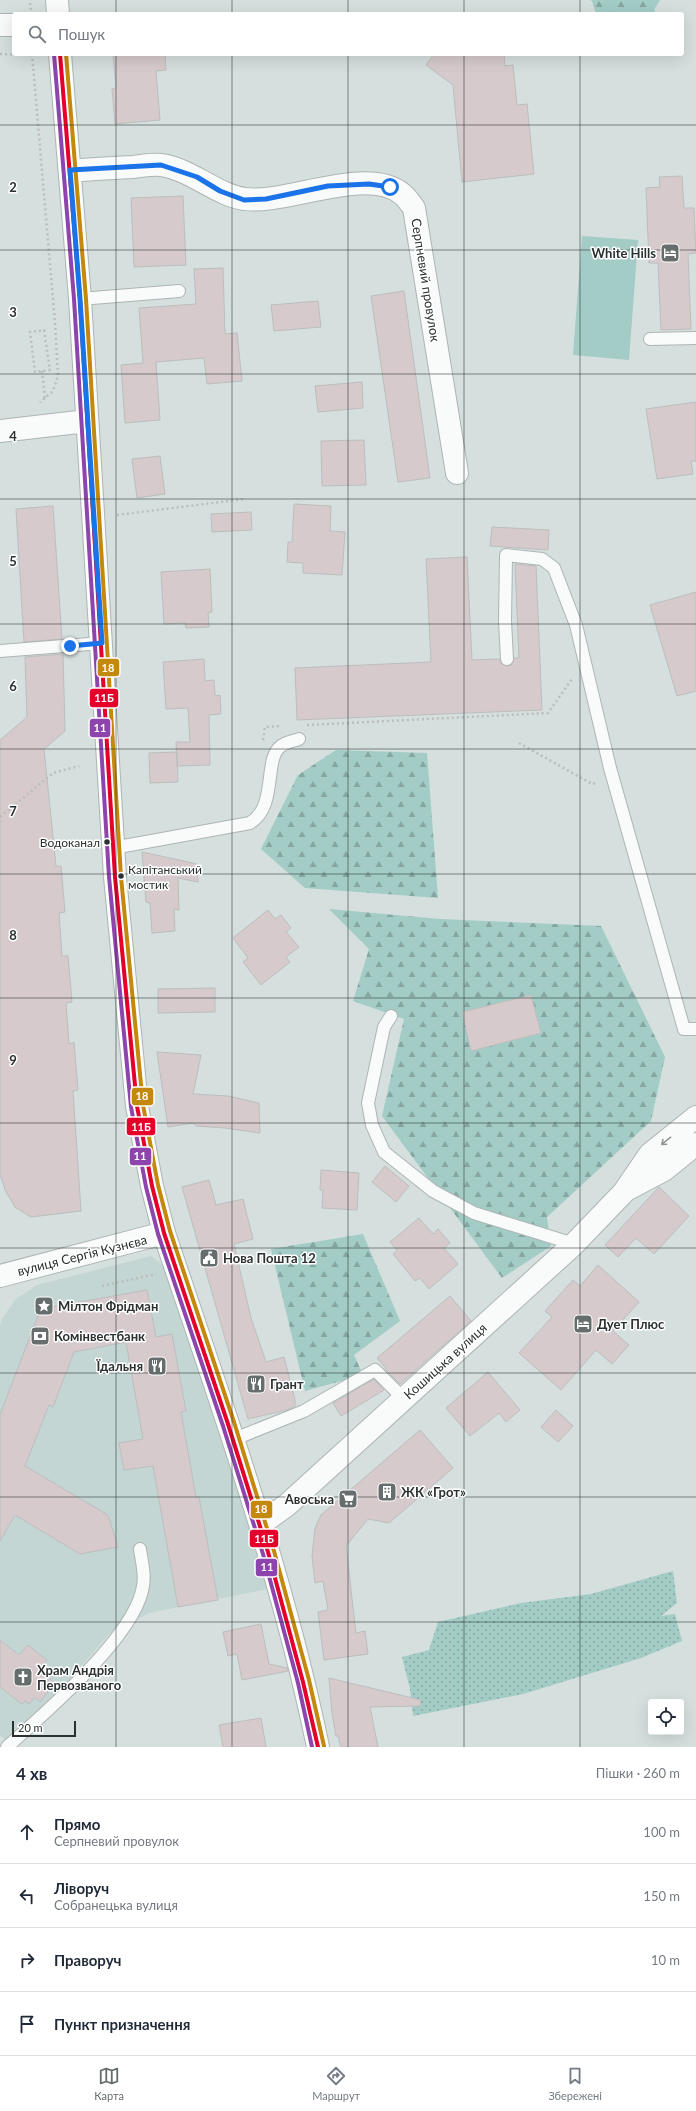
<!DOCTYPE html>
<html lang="uk">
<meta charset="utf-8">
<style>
:root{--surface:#fff;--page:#f2f2f3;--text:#1f2937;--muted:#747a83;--line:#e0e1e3;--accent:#666e6d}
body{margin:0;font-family:Lato,sans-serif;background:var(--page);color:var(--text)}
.controls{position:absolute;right:12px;bottom:12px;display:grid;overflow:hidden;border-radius:4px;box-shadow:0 4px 16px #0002}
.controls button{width:36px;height:36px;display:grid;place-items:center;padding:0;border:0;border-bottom:1px solid var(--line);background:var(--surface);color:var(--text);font:20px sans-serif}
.scale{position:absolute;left:12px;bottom:10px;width:64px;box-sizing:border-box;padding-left:4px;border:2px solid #2a3130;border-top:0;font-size:11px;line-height:14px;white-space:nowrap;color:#2a3130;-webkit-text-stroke:3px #fff;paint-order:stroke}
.stop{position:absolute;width:12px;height:12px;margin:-9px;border:3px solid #1a73e8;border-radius:50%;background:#fff}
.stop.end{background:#1a73e8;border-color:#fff;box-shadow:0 1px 4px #0008}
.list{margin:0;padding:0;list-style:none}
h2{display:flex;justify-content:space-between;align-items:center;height:52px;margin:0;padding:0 16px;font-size:17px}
h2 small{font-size:13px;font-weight:400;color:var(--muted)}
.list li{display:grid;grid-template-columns:26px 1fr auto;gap:12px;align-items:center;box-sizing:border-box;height:64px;padding:0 16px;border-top:1px solid var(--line)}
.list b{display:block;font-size:15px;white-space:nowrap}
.list p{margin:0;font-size:13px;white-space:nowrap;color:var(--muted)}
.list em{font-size:13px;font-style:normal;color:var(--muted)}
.icon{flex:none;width:22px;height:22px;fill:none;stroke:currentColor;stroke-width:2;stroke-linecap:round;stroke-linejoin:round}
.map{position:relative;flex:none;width:696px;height:1747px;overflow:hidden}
.search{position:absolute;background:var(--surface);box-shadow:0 4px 16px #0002;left:12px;right:12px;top:12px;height:44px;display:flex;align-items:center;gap:10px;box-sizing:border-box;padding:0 14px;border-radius:4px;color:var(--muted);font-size:15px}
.sheet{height:308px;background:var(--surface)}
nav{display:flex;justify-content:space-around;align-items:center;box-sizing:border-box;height:56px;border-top:1px solid var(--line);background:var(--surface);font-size:11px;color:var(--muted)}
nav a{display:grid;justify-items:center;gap:2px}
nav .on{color:var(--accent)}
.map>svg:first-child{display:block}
.built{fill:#c3d6d3}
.grass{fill:#a3ccc6}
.forest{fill:url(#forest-firs)}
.park{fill:url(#park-dots)}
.building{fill:#d6cacc;stroke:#bcbebe}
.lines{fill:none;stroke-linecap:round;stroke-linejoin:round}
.lane-casing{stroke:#adb5b3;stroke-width:14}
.street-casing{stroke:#adb5b3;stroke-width:24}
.secondary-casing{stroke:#adb5b3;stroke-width:24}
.path{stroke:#babebd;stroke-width:2.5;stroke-dasharray:2 3;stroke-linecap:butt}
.lane{stroke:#f9fafa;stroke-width:12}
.street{stroke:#f9fafa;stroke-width:22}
.secondary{stroke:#f9fafa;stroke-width:22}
.bus-1-casing{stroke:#fff;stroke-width:7}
.bus-2-casing{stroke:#fff;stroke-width:7}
.bus-3-casing{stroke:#fff;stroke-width:7}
.bus-1{stroke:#e4002b;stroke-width:4}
.bus-2{stroke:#8e44ad;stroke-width:4}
.bus-3{stroke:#c4890c;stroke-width:4}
.oneway{stroke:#929695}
.route{stroke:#1a73e8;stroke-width:5}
.grid{fill:none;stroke:#2a3130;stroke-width:1;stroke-opacity:0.55}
.bus-dot{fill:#2a3130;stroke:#fff;stroke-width:1.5}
.labels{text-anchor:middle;stroke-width:3;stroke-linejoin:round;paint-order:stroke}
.bus-label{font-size:12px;fill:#2a3130;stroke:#fff;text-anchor:end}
.poi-label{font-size:13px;font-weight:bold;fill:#2a3130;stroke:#fff;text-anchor:start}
.street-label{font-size:13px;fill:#2a3130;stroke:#fff}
.grid-label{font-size:13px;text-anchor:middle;font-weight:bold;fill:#2a3130;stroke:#fff;stroke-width:3;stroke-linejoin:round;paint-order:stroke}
.line-badge{stroke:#fff;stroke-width:1.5}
.badge-label{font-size:11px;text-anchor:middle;font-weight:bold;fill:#fff}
</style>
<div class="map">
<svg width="696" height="1747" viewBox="0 0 696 1747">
<defs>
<pattern id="forest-firs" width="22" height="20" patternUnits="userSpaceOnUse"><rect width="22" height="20" fill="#a3ccc6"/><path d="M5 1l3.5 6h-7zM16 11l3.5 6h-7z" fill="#85a6a1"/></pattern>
<pattern id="park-dots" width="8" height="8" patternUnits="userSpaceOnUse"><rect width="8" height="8" fill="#a3ccc6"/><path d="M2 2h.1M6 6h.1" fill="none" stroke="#85a6a1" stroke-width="1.8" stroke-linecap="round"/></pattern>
</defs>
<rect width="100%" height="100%" fill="#d5dfdd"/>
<!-- built -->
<path class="built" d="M151,1256L166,1268L272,1588L149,1613L109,1634L59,1692L5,1740L0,1735V1326L3,1317L16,1299L37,1285Z"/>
<!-- grass -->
<path class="grass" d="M582,236L638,240L629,360L573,355Z"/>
<!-- forest -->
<path class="forest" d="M590,0H660L655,8L654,14H596L592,1Z
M336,750L427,753L438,898L305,888L261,849L298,775Z
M329,909L440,919L601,926L665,1057L651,1121L547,1217L551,1246L502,1278L382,1116L404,1019L353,1001L369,949Z
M363,1234L400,1321L354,1355L363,1375L305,1391L271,1249Z"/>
<!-- park -->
<path class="park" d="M673,1571L677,1603L661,1616L675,1614L682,1641L641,1658L523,1694L413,1716L410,1689L402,1657L429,1650L438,1622L521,1603L591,1594Z"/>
<!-- building -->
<path class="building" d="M113,54H165L166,70L156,71L160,120L115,124L112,89L116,88Z
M434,54H504L505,66L513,65L517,105L527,104L534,174L462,182L453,85L426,65Z
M682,176L684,208H694L696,253L688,254L691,329L661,330L658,263H649L646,188L660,187L659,177Z
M183,196L186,265L134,267L131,198Z
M223,268L225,334L237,333L242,381L207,384L204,358L156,362L160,420L125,423L121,365L143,363L139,308L196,304L194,269Z
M404,291L430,478L398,482L371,296Z
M318,301L321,327L274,331L271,305Z
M362,382L363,408L318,412L315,386Z
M696,402V461H691L693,474L657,479L646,409Z
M364,440L366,485L322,486L321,441Z
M160,456L165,494L137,498L132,459Z
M294,504L331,506L330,531L345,532L342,575L303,573V563L287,562L288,542H292Z
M53,506L62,639L24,642L16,509Z
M251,512L252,530L212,532L211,514Z
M492,527L549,530L548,550L490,546Z
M467,557L472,660L499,659L501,663L507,666L511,665L514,658H519L515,564L536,566L542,710L297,720L295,668L431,662L426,559Z
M210,569L212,612L208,613L209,627L186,628L185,623L164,624L161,572Z
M696,592V691L677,696L650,605Z
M63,654L65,731L44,749L56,866H61L65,912L59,913L62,956H68L72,1002L66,1003L69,1044L74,1042L78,1090L73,1091L81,1211L31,1217L15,1207L5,1190L0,1174V740L27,717L25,657Z
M204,659L205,681L214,680L215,696L220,695L221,714L209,715L210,765L177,766L176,742H190L188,708L166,709L163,662Z
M177,752L178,782L150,783L149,753Z
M142,852L197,864L198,882L178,878L179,910L174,909L175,931L152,933L150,903L146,902Z
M268,910L275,919L281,915L291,928L286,932L299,947L286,957L290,962L261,985L243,962L248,958L233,938Z
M215,988V1012L158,1013V989Z
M531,995L541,1033L471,1051L462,1012Z
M157,1052L201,1055L193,1094L228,1096L259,1103L260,1133L225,1128L196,1126L193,1123L168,1127Z
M385,1166L409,1186L396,1202L372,1182Z
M321,1170L359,1173L357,1210L322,1208L323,1190H320Z
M209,1180L216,1205L243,1199L253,1239L234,1244L251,1318L266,1362L284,1357L295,1400V1406L287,1410L248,1419L182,1187Z
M659,1187L689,1216L654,1254L636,1238L618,1257L605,1245Z
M419,1218L433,1234L438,1229L450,1243L444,1248L458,1264L429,1289L420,1278L415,1281L393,1254L397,1250L390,1242Z
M598,1265L639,1302L613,1331L629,1345L612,1364L596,1350L561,1390L519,1353L552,1317L545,1311L573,1280L580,1286Z
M147,1290L156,1337L172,1334L186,1411L181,1412L196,1497H199L218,1600L178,1607L153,1466L124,1470L119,1443L143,1439L126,1342L74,1352L53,1407L49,1405L25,1466L108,1515L118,1547L80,1554L15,1515L0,1541V1415L39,1313L52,1311V1307Z
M450,1296L471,1321L400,1384L385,1369L386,1368L377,1358Z
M488,1372L520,1410L506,1422L499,1413L470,1436L446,1408Z
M374,1379L384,1390L341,1416L333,1403Z
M556,1410L573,1426L558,1442L541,1427Z
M420,1430L453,1468L389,1523L368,1519L346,1546L356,1633L365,1631L368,1654L324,1660L318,1612L328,1610L323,1581L315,1583L312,1556L315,1528L321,1515Z
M261,1624L269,1664L287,1668L288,1671L242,1680L237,1654L228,1656L223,1632Z
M0,1640L19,1655L28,1645L47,1660L39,1670L55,1683L40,1702L35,1697L29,1704L25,1701L22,1704L0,1687Z
M329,1678L421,1700L420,1706L370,1707L378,1747H341L338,1736H336L332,1713Z
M261,1718L266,1747H223L219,1725Z"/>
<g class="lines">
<defs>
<path id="lane" d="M80,299L179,291
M650,339L696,338
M0,651L102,643
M507,659L505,621L506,555L542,559L554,568L576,625L610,768L684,1029H696
M113,848L250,823C278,806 263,759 281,746C286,742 294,741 299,739
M391,1016L384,1027L368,1103L372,1125L384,1152L433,1191L474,1213L574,1244
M232,1440L304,1411L375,1370L404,1399
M7,1747C44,1714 131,1639 142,1591C146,1577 142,1563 140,1549"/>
<path id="street" d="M0,25H14
M70,171C91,169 112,168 133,167C142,166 152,164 161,165C191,169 218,196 245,199C285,205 367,165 402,194C407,198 410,203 414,208L457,473
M0,1276L164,1233"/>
<path id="secondary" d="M57,0L58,14
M60,54L80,299L115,877L137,1106L152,1186L164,1233C221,1403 282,1572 318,1747
M0,431L87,421
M628,1189L664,1170L696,1144
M261,1524L287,1505L574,1244L624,1192L650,1154L696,1117"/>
</defs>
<!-- lane casing -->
<use href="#lane" class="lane-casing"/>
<!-- street casing -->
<use href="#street" class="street-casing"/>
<!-- secondary casing -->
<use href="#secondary" class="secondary-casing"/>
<!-- path -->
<path class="path" d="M30,3L31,12
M0,54L32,55
M32,54L55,323L58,376L53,391L40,402
M44,330L50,370L35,372L30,332Z
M42,371L45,398
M117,515L244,499
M307,725L548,713L572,679
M263,740L265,727L280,726
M519,743L592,784L597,783
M0,817L53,773L79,766
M102,1286L156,1274"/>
<!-- lane -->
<use href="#lane" class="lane"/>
<!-- street -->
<use href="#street" class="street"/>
<!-- secondary -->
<use href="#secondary" class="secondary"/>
<defs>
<path id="bus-1" d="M60,54L80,299L115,877L137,1106L152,1186L164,1233L228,1424L268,1552L303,1682L318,1747"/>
<path id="bus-2" d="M54,54L74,299L109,877L131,1107L146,1187L158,1234L223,1426L263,1554L298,1683L312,1747"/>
<path id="bus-3" d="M66,54L86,299L121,877L143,1105L158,1185L170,1231L234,1422L274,1551L309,1680L324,1746"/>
</defs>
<!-- bus-1 casing -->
<use href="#bus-1" class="bus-1-casing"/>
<!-- bus-2 casing -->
<use href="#bus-2" class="bus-2-casing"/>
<!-- bus-3 casing -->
<use href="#bus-3" class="bus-3-casing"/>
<!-- bus-1 -->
<use href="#bus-1" class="bus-1"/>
<!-- bus-2 -->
<use href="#bus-2" class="bus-2"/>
<!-- bus-3 -->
<use href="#bus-3" class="bus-3"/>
</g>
<!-- one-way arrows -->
<defs><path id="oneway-shaft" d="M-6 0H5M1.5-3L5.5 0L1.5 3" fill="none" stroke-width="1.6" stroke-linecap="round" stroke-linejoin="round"/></defs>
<use class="oneway" href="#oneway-shaft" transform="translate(666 1141) rotate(141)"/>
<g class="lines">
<!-- route -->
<path class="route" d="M70,646L102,643L80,299L70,170L161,165L197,177L220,191L244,200L266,199L328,186L369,184L390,187"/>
</g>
<!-- grid -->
<path class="grid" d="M116,0V14M232,0V14M348,0V14M464,0V14M580,0V14M116,54V1747M232,54V1747M348,54V1747M464,54V1747M580,54V1747M0,125H696M0,250H696M0,374H696M0,499H696M0,624H696M0,749H696M0,874H696M0,998H696M0,1123H696M0,1248H696M0,1373H696M0,1497H696M0,1622H696"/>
<!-- icons -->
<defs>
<symbol id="hotel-square" viewBox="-11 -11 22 22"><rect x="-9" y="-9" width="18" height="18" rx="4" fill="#666e6d" stroke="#fff"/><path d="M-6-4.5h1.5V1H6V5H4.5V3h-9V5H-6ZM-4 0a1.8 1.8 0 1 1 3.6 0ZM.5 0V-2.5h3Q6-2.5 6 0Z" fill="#fff"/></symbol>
<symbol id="civic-square" viewBox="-11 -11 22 22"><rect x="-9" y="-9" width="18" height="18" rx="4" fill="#666e6d" stroke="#fff"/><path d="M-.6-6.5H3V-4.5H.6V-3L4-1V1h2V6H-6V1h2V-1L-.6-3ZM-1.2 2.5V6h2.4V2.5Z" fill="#fff"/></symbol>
<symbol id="sight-square" viewBox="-11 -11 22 22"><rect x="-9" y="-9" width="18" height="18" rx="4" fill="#666e6d" stroke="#fff"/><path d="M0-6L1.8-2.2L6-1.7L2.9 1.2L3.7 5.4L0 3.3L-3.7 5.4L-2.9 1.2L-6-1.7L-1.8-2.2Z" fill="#fff"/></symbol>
<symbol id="bank-square" viewBox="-11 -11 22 22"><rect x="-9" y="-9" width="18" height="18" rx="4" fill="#666e6d" stroke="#fff"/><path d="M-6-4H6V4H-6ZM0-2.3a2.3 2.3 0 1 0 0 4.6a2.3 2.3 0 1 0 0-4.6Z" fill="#fff"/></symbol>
<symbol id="restaurant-square" viewBox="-11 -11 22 22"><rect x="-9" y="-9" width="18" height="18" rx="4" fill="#666e6d" stroke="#fff"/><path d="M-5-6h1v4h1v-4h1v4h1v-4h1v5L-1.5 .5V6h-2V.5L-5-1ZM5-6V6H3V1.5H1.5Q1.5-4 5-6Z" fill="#fff"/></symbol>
<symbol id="building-square" viewBox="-11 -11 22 22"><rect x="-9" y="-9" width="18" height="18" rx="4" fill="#666e6d" stroke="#fff"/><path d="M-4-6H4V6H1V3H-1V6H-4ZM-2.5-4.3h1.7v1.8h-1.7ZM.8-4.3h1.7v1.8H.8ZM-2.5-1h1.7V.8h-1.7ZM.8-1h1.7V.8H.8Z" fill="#fff"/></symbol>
<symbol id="supermarket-square" viewBox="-11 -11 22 22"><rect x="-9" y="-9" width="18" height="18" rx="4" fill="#666e6d" stroke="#fff"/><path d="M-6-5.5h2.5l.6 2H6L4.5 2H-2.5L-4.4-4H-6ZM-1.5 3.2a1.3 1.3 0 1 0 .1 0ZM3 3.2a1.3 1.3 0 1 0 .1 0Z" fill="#fff"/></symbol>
<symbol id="church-square" viewBox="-11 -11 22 22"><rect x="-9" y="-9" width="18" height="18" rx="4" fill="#666e6d" stroke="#fff"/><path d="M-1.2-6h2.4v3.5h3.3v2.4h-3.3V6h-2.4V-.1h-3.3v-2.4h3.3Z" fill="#fff"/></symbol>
</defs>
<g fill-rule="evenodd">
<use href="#hotel-square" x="659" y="242" width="22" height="22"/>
<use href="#civic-square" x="198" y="1247" width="22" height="22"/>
<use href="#sight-square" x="33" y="1295" width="22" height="22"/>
<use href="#hotel-square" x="572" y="1313" width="22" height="22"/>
<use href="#bank-square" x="29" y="1325" width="22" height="22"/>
<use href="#restaurant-square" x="146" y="1355" width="22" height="22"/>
<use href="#restaurant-square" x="245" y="1373" width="22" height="22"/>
<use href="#building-square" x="376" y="1481" width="22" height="22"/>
<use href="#supermarket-square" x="337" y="1488" width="22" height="22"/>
<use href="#church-square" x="12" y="1666" width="22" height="22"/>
</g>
<!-- markers -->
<g class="bus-dot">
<circle cx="107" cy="842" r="3.5"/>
<circle cx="121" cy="876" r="3.5"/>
</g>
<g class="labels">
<!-- bus labels -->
<g class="bus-label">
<text x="100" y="847">Водоканал</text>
<text x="128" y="874" text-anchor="start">Капітанський<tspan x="128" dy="15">мостик</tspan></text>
</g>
<!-- poi labels -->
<g class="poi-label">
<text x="656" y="258" text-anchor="end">White Hills</text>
<text x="223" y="1263">Нова Пошта 12</text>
<text x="58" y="1311">Мілтон Фрідман</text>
<text x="597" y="1329">Дует Плюс</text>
<text x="54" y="1341">Комінвестбанк</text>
<text x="143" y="1371" text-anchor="end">Їдальня</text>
<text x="270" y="1389">Грант</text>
<text x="401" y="1497">ЖК «Грот»</text>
<text x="334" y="1504" text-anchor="end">Авоська</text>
<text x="37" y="1675">Храм Андрія<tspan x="37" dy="15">Первозваного</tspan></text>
</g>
<!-- street labels -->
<g class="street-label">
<text transform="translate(426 280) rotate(81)" y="5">Серпневий провулок</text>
<text transform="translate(82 1255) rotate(-14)" y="5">вулиця Сергія Кузнєва</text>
<text transform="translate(445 1361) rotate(-42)" y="5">Кошицька вулиця</text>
</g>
</g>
<g class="grid-label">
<text x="13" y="192">2</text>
<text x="13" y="317">3</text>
<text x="13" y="441">4</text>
<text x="13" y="566">5</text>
<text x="13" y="691">6</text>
<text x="13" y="816">7</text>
<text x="13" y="940">8</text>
<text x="13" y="1065">9</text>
</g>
<g class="line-badge">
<rect x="97" y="658" width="23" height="19" rx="4" fill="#c4890c"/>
<rect x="89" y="688" width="30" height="20" rx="4" fill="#e4002b"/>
<rect x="89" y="718" width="22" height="20" rx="4" fill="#8e44ad"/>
<rect x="131" y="1087" width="23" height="19" rx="4" fill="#c4890c"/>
<rect x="126" y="1117" width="30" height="19" rx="4" fill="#e4002b"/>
<rect x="129" y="1147" width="23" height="19" rx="4" fill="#8e44ad"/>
<rect x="250" y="1500" width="23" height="19" rx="4" fill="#c4890c"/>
<rect x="249" y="1529" width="30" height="19" rx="4" fill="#e4002b"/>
<rect x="255" y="1558" width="23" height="19" rx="4" fill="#8e44ad"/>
</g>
<g class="badge-label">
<text x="108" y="672">18</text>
<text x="104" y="702">11Б</text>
<text x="100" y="732">11</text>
<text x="142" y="1100">18</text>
<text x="141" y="1131">11Б</text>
<text x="140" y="1160">11</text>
<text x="261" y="1513">18</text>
<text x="264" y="1543">11Б</text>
<text x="267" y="1571">11</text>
</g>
</svg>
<div class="controls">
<button><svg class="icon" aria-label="locate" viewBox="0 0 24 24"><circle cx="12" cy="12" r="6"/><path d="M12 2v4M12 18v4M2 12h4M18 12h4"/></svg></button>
</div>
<div class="scale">20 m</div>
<div class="stop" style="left:390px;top:187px"></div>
<div class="stop end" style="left:70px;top:646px"></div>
<div class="search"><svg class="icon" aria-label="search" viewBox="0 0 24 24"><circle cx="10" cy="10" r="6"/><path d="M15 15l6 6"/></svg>Пошук</div>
</div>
<section class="sheet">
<h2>4 хв<small>Пішки · 260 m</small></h2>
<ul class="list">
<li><svg class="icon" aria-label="ahead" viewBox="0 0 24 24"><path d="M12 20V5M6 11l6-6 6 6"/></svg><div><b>Прямо</b><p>Серпневий провулок</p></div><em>100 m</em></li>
<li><svg class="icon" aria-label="left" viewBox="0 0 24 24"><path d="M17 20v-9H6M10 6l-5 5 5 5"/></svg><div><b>Ліворуч</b><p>Собранецька вулиця</p></div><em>150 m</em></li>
<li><svg class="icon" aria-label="right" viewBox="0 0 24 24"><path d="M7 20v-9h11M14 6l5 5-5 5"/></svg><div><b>Праворуч</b></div><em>10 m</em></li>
<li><svg class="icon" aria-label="arrive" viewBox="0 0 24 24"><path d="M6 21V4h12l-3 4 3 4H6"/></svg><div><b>Пункт призначення</b></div></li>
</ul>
</section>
<nav>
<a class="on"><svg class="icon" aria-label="map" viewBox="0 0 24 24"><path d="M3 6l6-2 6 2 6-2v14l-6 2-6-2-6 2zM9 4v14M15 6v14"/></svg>Карта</a>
<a><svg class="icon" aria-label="directions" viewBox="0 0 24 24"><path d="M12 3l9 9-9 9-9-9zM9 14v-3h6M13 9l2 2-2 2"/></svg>Маршрут</a>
<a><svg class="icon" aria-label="saved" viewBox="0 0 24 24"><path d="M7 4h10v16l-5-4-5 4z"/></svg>Збережені</a>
</nav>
